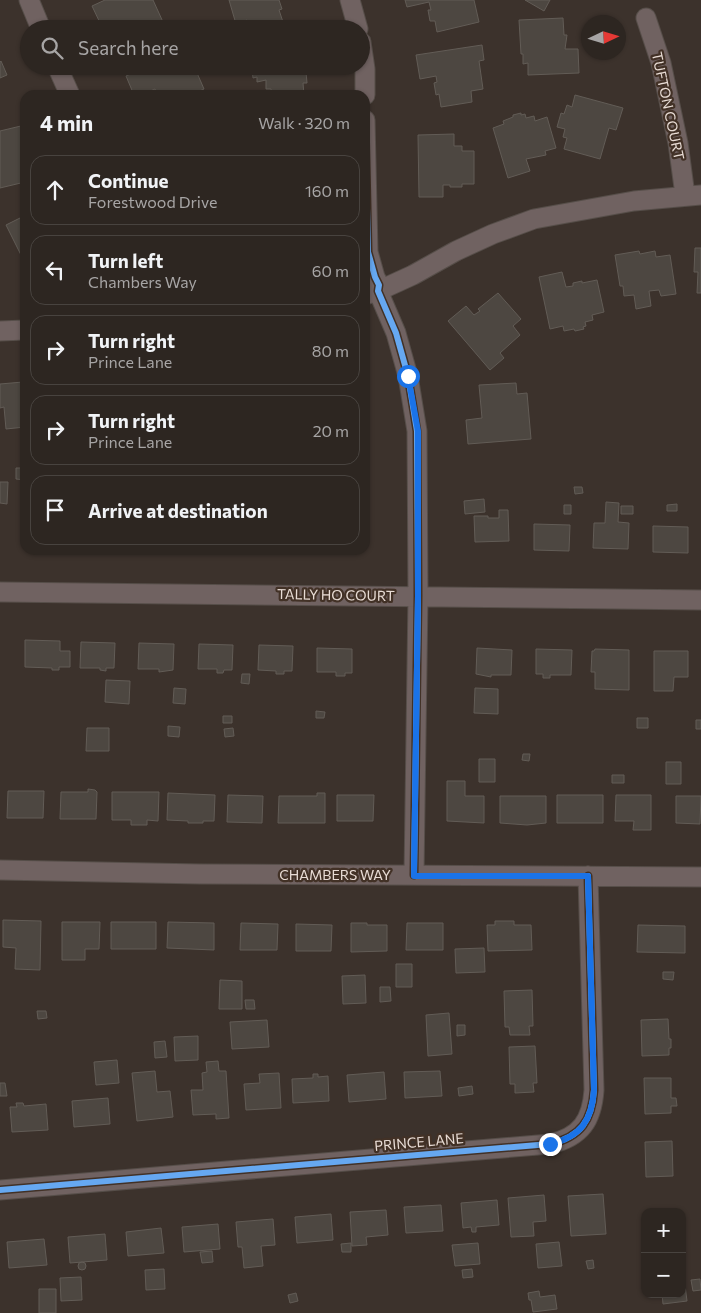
<!DOCTYPE html>
<meta charset="utf-8">
<style>
:root{--surface:#2d2621;--page:#39322e;--text:#f1f3f6;--muted:#a7a5a5;--line:#48433f}
body{margin:0;font-family:Commissioner,sans-serif;background:var(--page);color:var(--text)}
.controls{position:absolute;right:15px;bottom:15px;display:grid;overflow:hidden;border-radius:10px;box-shadow:0 1px 4px #0004}
.controls button{width:45px;height:45px;display:grid;place-items:center;padding:0;border:0;border-bottom:1px solid var(--line);background:var(--surface);color:var(--text);font:25px sans-serif}
.compass{position:absolute;left:581px;top:15px;width:45px;height:45px;border-radius:50%;background:var(--surface);box-shadow:0 1px 4px #0004;rotate:86deg}
.stop{position:absolute;width:15px;height:15px;margin:-11px;border:4px solid #1a73e8;border-radius:50%;background:#fff}
.stop.end{background:#1a73e8;border-color:#fff;box-shadow:0 1px 5px #0008}
.list{margin:0;padding:0;list-style:none}
h2{display:flex;justify-content:space-between;align-items:center;height:65px;margin:0;padding:0 20px;font-size:21px}
h2 small{font-size:16px;font-weight:400;color:var(--muted)}
.list li{display:grid;grid-template-columns:32px 1fr auto;gap:15px;align-items:center;box-sizing:border-box;height:70px;margin:0 10px 10px;padding:0 10px;border:1px solid var(--line);border-radius:15px}
.list b{display:block;font-size:19px;white-space:nowrap}
.list p{margin:0;font-size:16px;white-space:nowrap;color:var(--muted)}
.list em{font-size:16px;font-style:normal;color:var(--muted)}
.icon{flex:none;width:28px;height:28px;fill:none;stroke:currentColor;stroke-width:2;stroke-linecap:round;stroke-linejoin:round}
.map{position:relative;flex:none;width:701px;height:1313px;overflow:hidden}
.search{position:absolute;background:var(--surface);box-shadow:0 1px 4px #0004;left:20px;top:20px;width:350px;height:55px;display:flex;align-items:center;gap:12px;box-sizing:border-box;padding:0 18px;border-radius:28px;color:var(--muted);font-size:19px}
.panel{position:absolute;background:var(--surface);box-shadow:0 1px 4px #0004;left:20px;top:90px;width:350px;height:465px;border-radius:15px}
.map>svg:first-child{display:block}
.building{fill:#4d4741;stroke:#625c56}
.lines{fill:none;stroke-linecap:round;stroke-linejoin:round}
.street-casing{stroke:#564e49;stroke-width:21}
.street{stroke:#706261;stroke-width:19}
.cycleway-casing{stroke:#423126;stroke-width:9}
.cycleway{stroke:#66a8f1;stroke-width:6}
.route{stroke:#1a73e8;stroke-width:6}
.labels{text-anchor:middle;stroke-width:4.5;stroke-linejoin:round;paint-order:stroke}
.street-label{font-size:14px;fill:#e8dcd5;stroke:#423126}
</style>
<div class="map">
<svg width="701" height="1313" viewBox="0 0 701 1313">
<rect width="100%" height="100%" fill="#3c322c"/>
<!-- building -->
<path class="building" d="M105,0H153L163,22L153,27L154,29H117L114,22L102,27L92,6Z
M229,0H279L282,9L279,10L283,22L259,29H250L247,20L236,24Z
M405,0H474L479,22L437,32L435,21H430L428,10H431L429,2L407,7Z
M525,0H550L544,11Z
M563,18L564,35H567L565,49H578L579,73L528,75V63L523,64V54H521L519,20Z
M482,45L484,60L479,61L483,89L471,91L472,102L441,107L439,94L436,95L434,83L437,82L436,76L420,79L416,55Z
M1,61L7,75L0,78V62Z
M149,66H194L204,89L195,93L196,95H158L155,89L141,95H134L126,76Z
M254,66H301V73L306,72L307,83H303L304,95H272L271,89H266V80L257,82V77L253,78L252,70H255Z
M575,95L623,108L616,130L609,128L600,159L564,149L567,138L563,137L565,129L557,127L561,113L564,114L567,105L572,107Z
M521,113V115L525,114L526,118L534,116L535,121L547,117L556,148L545,151L546,155L526,159L530,171L508,178L493,128L504,124L503,121L513,117V115Z
M25,125V182L0,188V131Z
M454,134V146H462V151H474V184H462V187H450V185H443V197H419L418,135Z
M20,218L21,221L25,219V263L6,225Z
M695,248H701V293H697L698,272H694Z
M639,251L640,254L655,251L656,257L670,255L676,294L661,296L659,290L649,291L651,306L636,309L634,295L624,296L623,286H620L615,255Z
M562,272L566,287L573,286V283L582,281V283L597,280L604,312L592,315L593,320L585,322L586,326L583,327L584,329L575,331L574,329L564,331L563,326L550,329L539,277Z
M498,293L521,319L513,326L520,335L500,353L504,358L490,370L448,321L466,306L474,315L480,311L478,309Z
M23,382V384H25V427L6,429L4,407L0,408V384Z
M516,383L517,394L527,393L531,439L468,444L466,420L482,418L479,385Z
M16,468H25V480L16,479Z
M0,482H8L7,504L0,503Z
M574,487H582L583,493L575,494Z
M484,499L485,512L465,514L464,501Z
M606,502L619,503L618,522L629,523L628,549L593,548L594,523H605Z
M677,504V511H667V505Z
M564,505H571V514H564Z
M621,506H633V514H621Z
M22,509H25V540H21Z
M499,510H508L509,541L475,542L474,516H488V518H499Z
M534,524L570,525L569,551L534,550Z
M653,526L688,527V553L653,552Z
M25,640L60,641V651H70V667H59V670H52V668L25,667Z
M81,642L115,643L114,668H106V671L100,670V668H80Z
M139,643L174,644L173,670L159,672V669H138Z
M199,644L233,645L232,670H224L223,673H217V669H198Z
M259,645L293,646L292,671H284V674H276V671L258,670Z
M317,648L352,649V673H345V676H336V672H317Z
M477,648L512,650L511,675H491V677L476,674Z
M536,649L572,650L571,675H550V678H543V674H536Z
M595,649L629,650V690L595,689V672H591L592,651H594Z
M654,651H688V677H674L673,691H654Z
M242,674H250L249,684L241,683Z
M106,680L130,681L129,704L105,702Z
M174,688L186,689L185,704L173,703Z
M475,688L498,689V714L474,713Z
M316,711L325,712L324,718H316Z
M223,716H232V723H223Z
M637,718H648V728H637Z
M696,720H701V729H696Z
M168,726L180,727L179,737L168,736Z
M87,728H109V751H86Z
M233,728L234,736L225,737L224,729Z
M523,754H530L529,761L522,760Z
M479,759H495V782H479Z
M666,762H681V784H666Z
M612,775H624V783H612Z
M447,781H465V796H484V823L447,821Z
M88,789L95,790L97,792L96,819H60L61,792H88Z
M8,791H44L43,818H7Z
M112,792H159L158,821L147,820V825H131V820H112Z
M168,793L215,795L214,821H203V823H188V821L167,820Z
M317,793H325V823H278L279,796H317Z
M228,795L263,796L262,823L227,822Z
M337,795H374L373,821H337Z
M557,795H603V823H557Z
M616,795H651V830H633L634,821H615Z
M500,796H546V823L527,825L500,823Z
M676,796H701L700,824L676,823Z
M3,920L41,921L40,970L15,969L16,948L3,947Z
M495,921H514V925H531L532,950L488,951L487,925H495Z
M62,922H100L99,949H85V960H62Z
M111,922H156V949H111Z
M168,922L214,923V950L167,948Z
M241,923L278,924L277,950H240Z
M351,923H367V925H387V951L351,952Z
M407,923H443V950H406Z
M296,924L332,925L331,951H296Z
M638,925L685,926V953L637,952Z
M484,948L485,972L456,973L455,949Z
M396,964H412V987H396Z
M663,972H674L673,980L663,979Z
M365,975L366,1003L343,1004L342,976Z
M220,980L242,981V1009H219Z
M380,987H390L391,1001L380,1002Z
M532,990L533,1026H529L530,1035H510L509,1027H505L504,991Z
M245,1000H254L255,1009H246Z
M37,1011H46L47,1018L38,1019Z
M449,1013L452,1054L428,1056L426,1015Z
M668,1019L669,1039H671V1048H669V1055L642,1056L641,1020Z
M267,1020L269,1047L232,1049L230,1022Z
M457,1025H465V1035L457,1036Z
M198,1036V1060L175,1061L174,1037Z
M165,1041L167,1057L155,1058L154,1042Z
M535,1046L537,1083H533L534,1092L515,1093V1084H510L509,1047Z
M117,1060L119,1083L96,1085L94,1062Z
M218,1061L219,1071H226L229,1118L216,1119V1114L193,1115L191,1090H203L202,1073L207,1072L206,1062Z
M155,1071L157,1092L170,1091L173,1117L137,1121L132,1073Z
M440,1071L442,1096L405,1098L404,1072Z
M384,1072L386,1099L349,1102L347,1075Z
M279,1073L281,1108L246,1110L244,1084L260,1083L259,1074Z
M313,1074H318V1077L328,1076L329,1101L293,1103L292,1079L313,1078Z
M644,1078H671V1098H676L677,1106H671V1113L645,1114Z
M0,1083H5L7,1096H0Z
M472,1086L473,1094L459,1096L458,1088Z
M108,1098L110,1124L74,1127L72,1101Z
M16,1103H23L24,1106L46,1104L48,1130L12,1132L10,1107H17Z
M672,1141L673,1176L646,1177L645,1142Z
M603,1194L606,1234L571,1236L568,1196Z
M544,1195L546,1221L533,1222L534,1236L511,1237L508,1198Z
M497,1200L499,1225L476,1227V1232H472L471,1227L463,1228L461,1203Z
M441,1205L443,1231L406,1233L404,1207Z
M386,1210L388,1235L366,1237L367,1245L352,1246L350,1212Z
M331,1214L333,1240L297,1243L295,1217Z
M273,1219L275,1245L261,1246L263,1266L244,1268L242,1247H238L236,1222Z
M218,1224L220,1249L184,1252L182,1227Z
M161,1228L164,1253L128,1256L126,1232Z
M105,1234L107,1260L70,1263L68,1237Z
M44,1239L47,1265L9,1268L7,1242Z
M559,1242L562,1266L538,1268L536,1244Z
M351,1243V1252H342L341,1244Z
M478,1243L480,1264L455,1266L452,1245Z
M212,1251L213,1262L202,1263L200,1252Z
M593,1260L594,1268L588,1269L586,1261Z
M78 1266a4 4 0 1 1 8 0a4 4 0 1 1-8 0Z
M164,1269L165,1289L146,1290L145,1270Z
M472,1269L473,1277L463,1278L462,1270Z
M81,1277L82,1300L61,1301L60,1278Z
M682,1277H684L687,1301L663,1304L662,1294H682Z
M700,1279L701,1290L693,1291L691,1280Z
M39,1289H56V1313H39Z
M539,1291L540,1297L555,1295L557,1309L533,1312L531,1300H529L528,1293Z
M296,1293L298,1301L290,1303L288,1295Z"/>
<g class="lines">
<defs>
<path id="street" d="M29,0L41,29
M350,0L358,29
M646,18L661,63L678,143L685,195
M361,42L365,69V95
M57,66L70,95
M365,120L368,252L375,277L379,285L378,291L396,333L408,376L417,431L418,596L414,875
M365,295L378,291L413,275L456,251L493,234L534,219L634,201L701,195
M0,331L25,330
M0,592L701,600
M0,870L200,874L701,877
M0,1190L550,1144C581,1137 592,1120 594,1090L588,876"/>
</defs>
<!-- street casing -->
<use href="#street" class="street-casing"/>
<!-- street -->
<use href="#street" class="street"/>
<defs>
<path id="cycleway" d="M365,120L368,252L375,277L379,285L378,291L396,333L408,376L417,431L418,596L414,875
M0,1190L550,1144C581,1137 592,1120 594,1090L588,876"/>
</defs>
<!-- cycleway casing -->
<use href="#cycleway" class="cycleway-casing"/>
<!-- cycleway -->
<use href="#cycleway" class="cycleway"/>
</g>
<g class="lines">
<!-- route -->
<path class="route" d="M408,376L418,431V596L414,876H588L594,1090C592,1120 581,1137 550,1144"/>
</g>
<g class="labels">
<!-- street labels -->
<g class="street-label">
<text transform="translate(668 106) rotate(78)" y="5">TUFTON COURT</text>
<text transform="translate(336 595) rotate(1)" y="5">TALLY HO COURT</text>
<text x="335" y="880">CHAMBERS WAY</text>
<text transform="translate(419 1142) rotate(-5)" y="5">PRINCE LANE</text>
</g>
</g>
</svg>
<div class="controls">
<button>+</button>
<button>−</button>
</div>
<svg class="compass" viewBox="-18 -18 36 36"><path d="M0-13l5 13h-10z" fill="#e53935"/><path d="M0 13l5-13h-10z" fill="#a7a5a5"/></svg>
<div class="stop" style="left:408px;top:376px"></div>
<div class="stop end" style="left:550px;top:1144px"></div>
<div class="search"><svg class="icon" aria-label="search" viewBox="0 0 24 24"><circle cx="10" cy="10" r="6"/><path d="M15 15l6 6"/></svg>Search here</div>
<section class="panel">
<h2>4 min<small>Walk · 320 m</small></h2>
<ul class="list">
<li><svg class="icon" aria-label="ahead" viewBox="0 0 24 24"><path d="M12 20V5M6 11l6-6 6 6"/></svg><div><b>Continue</b><p>Forestwood Drive</p></div><em>160 m</em></li>
<li><svg class="icon" aria-label="left" viewBox="0 0 24 24"><path d="M17 20v-9H6M10 6l-5 5 5 5"/></svg><div><b>Turn left</b><p>Chambers Way</p></div><em>60 m</em></li>
<li><svg class="icon" aria-label="right" viewBox="0 0 24 24"><path d="M7 20v-9h11M14 6l5 5-5 5"/></svg><div><b>Turn right</b><p>Prince Lane</p></div><em>80 m</em></li>
<li><svg class="icon" aria-label="right" viewBox="0 0 24 24"><path d="M7 20v-9h11M14 6l5 5-5 5"/></svg><div><b>Turn right</b><p>Prince Lane</p></div><em>20 m</em></li>
<li><svg class="icon" aria-label="arrive" viewBox="0 0 24 24"><path d="M6 21V4h12l-3 4 3 4H6"/></svg><div><b>Arrive at destination</b></div></li>
</ul>
</section>
</div>
